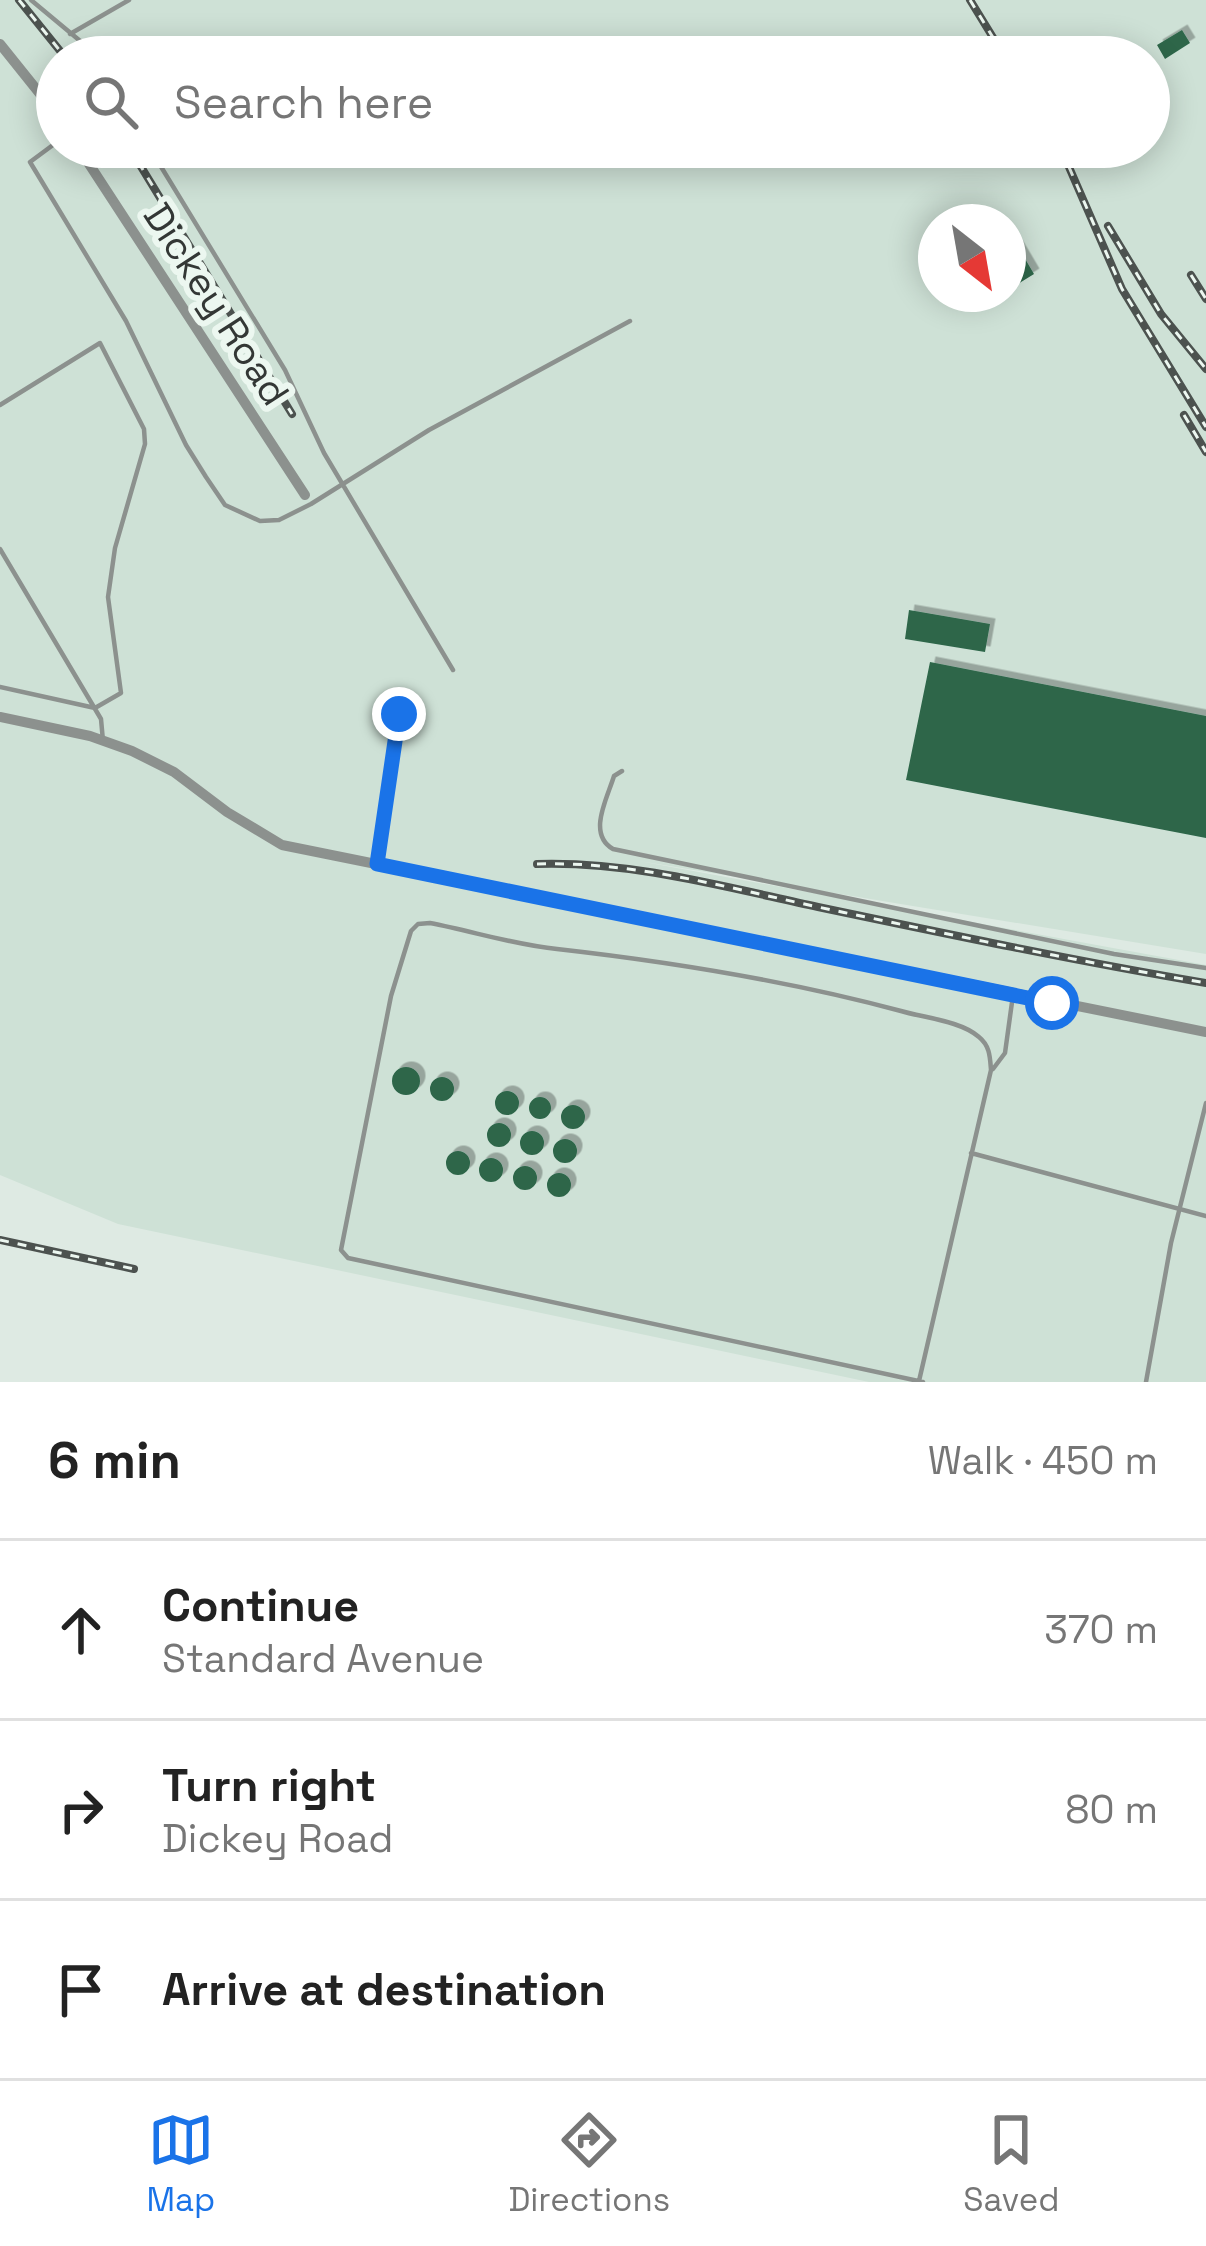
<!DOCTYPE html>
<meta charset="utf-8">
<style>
:root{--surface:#fff;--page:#f6f6f6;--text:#222;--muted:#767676;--line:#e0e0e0;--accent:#1a73e8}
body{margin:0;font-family:"Space Grotesk",sans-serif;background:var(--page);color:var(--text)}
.compass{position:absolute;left:918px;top:204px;width:108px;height:108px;border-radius:50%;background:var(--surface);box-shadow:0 6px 30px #0003;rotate:149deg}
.stop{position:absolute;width:36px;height:36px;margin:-27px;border:9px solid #1a73e8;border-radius:50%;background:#fff}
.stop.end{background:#1a73e8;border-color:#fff;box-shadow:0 3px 12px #0008}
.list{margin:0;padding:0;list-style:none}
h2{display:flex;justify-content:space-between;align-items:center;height:156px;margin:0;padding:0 48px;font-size:51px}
h2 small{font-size:39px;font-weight:400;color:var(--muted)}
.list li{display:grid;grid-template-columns:78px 1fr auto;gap:36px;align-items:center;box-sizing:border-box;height:180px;padding:0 48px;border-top:3px solid var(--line)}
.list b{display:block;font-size:45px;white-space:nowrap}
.list p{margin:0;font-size:39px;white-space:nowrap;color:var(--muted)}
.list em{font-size:39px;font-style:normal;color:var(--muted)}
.icon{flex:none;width:66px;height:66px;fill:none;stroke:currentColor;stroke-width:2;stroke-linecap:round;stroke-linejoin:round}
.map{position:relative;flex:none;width:1206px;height:1382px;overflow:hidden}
.search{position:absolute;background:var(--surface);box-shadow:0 6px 30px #0003;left:36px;right:36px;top:36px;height:132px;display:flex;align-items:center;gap:30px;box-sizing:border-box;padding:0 42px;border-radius:66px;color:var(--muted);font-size:45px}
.sheet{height:696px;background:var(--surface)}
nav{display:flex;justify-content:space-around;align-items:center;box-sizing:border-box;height:168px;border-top:3px solid var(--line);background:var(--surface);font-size:33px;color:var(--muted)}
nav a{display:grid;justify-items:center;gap:6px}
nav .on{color:var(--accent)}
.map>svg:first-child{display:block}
.built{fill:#cee1d6;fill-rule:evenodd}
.building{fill:#2d664a;filter:url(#shadow)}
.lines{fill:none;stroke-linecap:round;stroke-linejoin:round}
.lane{stroke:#8c918e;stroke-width:4.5}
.street{stroke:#8c918e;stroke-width:10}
.rail-casing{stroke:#4c524f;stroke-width:8}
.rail{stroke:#ecf7f0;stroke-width:3;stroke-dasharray:9;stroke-linecap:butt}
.route{stroke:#1a73e8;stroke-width:15}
.labels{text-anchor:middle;stroke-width:12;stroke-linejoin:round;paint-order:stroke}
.street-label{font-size:39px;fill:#333735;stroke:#ecf7f0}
</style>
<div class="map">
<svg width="1206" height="1382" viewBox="0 0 1206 1382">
<defs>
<filter id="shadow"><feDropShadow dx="5.5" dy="-5.5" stdDeviation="0" flood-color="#0004"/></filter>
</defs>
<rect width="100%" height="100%" fill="#deeae3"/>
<!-- built -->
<path class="built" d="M0,0H1206V954L639,861L1206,965V1382H869L118,1224L0,1175ZM57,57H1149V147H57ZM936,222H1008V294H936Z"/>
<!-- building -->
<path class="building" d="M1182,30L1190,43L1165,59L1157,45Z
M1008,230L1034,274L1013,287L1008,279Z
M909,610L990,624L985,652L905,639Z
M930,662L1206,716V838L906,780Z
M392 1081a14 14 0 1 1 28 0a14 14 0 1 1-28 0Z
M430 1089a12 12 0 1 1 24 0a12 12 0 1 1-24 0Z
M495 1103a12 12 0 1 1 24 0a12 12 0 1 1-24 0Z
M529 1108a11 11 0 1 1 22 0a11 11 0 1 1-22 0Z
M561 1117a12 12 0 1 1 24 0a12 12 0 1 1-24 0Z
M487 1135a12 12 0 1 1 24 0a12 12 0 1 1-24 0Z
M520 1143a12 12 0 1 1 24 0a12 12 0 1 1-24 0Z
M553 1151a12 12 0 1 1 24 0a12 12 0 1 1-24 0Z
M446 1163a12 12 0 1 1 24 0a12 12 0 1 1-24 0Z
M479 1170a12 12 0 1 1 24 0a12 12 0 1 1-24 0Z
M513 1178a12 12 0 1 1 24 0a12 12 0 1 1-24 0Z
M547 1185a12 12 0 1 1 24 0a12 12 0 1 1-24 0Z"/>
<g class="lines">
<!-- lane -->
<path class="lane" d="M31,0L85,45L94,57
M70,34L129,0
M57,142L30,162L126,321L186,445L206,477L225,505L260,521L279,520L311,504L429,430L630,321
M149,147L285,370L324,453L453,670
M0,405L100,343L144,429L145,444L115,548L108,597L121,693L95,708L0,687
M0,549L101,719L103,741
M622,771L614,776C607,799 587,834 613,849L1114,954L1206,968
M993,1069L1005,1053L1013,995
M971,1153L1206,1216
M919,1381L991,1070C990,1057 990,1046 979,1037C961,1021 925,1018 901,1011C789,981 672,962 557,949C515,945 472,931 430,923L418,924L411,931L391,996L341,1250L348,1258L923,1382
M1146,1382L1171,1243L1206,1103"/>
<!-- street -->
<path class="street" d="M0,44L57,115
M78,147L305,495
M0,717L90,736L132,751L174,772L227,812L282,845L1206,1032
M377,864L399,714"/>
<defs>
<path id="rail" d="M19,0L65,57
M970,0L1005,57
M129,147L292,414
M1062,151L1122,289L1206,427
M1108,226L1161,314L1206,369
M1191,275L1206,299
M1184,415L1206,452
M537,864C632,861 725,887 818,907C947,934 1076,961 1206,983
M0,1240L134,1269"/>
</defs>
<!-- rail casing -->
<use href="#rail" class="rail-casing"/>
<!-- rail -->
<use href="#rail" class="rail"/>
</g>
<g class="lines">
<!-- route -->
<path class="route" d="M399,714L377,864L1052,1003"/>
</g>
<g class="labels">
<!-- street labels -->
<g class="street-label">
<text transform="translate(217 304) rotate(57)" y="14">Dickey Road</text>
</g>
</g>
</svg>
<svg class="compass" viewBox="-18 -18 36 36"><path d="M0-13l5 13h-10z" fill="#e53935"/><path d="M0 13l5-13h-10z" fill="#767676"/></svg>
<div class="stop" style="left:1052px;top:1003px"></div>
<div class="stop end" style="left:399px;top:714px"></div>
<div class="search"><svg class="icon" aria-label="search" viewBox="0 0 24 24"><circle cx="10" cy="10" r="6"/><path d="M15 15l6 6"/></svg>Search here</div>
</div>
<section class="sheet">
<h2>6 min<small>Walk · 450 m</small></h2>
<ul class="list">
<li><svg class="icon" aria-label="ahead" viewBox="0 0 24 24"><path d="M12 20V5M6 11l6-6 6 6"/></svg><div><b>Continue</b><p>Standard Avenue</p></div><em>370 m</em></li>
<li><svg class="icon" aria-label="right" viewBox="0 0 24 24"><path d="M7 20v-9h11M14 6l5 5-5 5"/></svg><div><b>Turn right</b><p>Dickey Road</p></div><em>80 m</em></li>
<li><svg class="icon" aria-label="arrive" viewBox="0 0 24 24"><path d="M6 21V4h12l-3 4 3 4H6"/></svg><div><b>Arrive at destination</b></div></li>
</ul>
</section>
<nav>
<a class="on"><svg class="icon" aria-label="map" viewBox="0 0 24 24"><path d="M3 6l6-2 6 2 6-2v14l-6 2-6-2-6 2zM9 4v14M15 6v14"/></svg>Map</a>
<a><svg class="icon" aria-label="directions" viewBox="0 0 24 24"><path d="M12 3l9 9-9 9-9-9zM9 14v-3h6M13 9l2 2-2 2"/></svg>Directions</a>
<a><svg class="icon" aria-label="saved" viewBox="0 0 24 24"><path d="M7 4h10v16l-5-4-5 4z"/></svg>Saved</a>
</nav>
